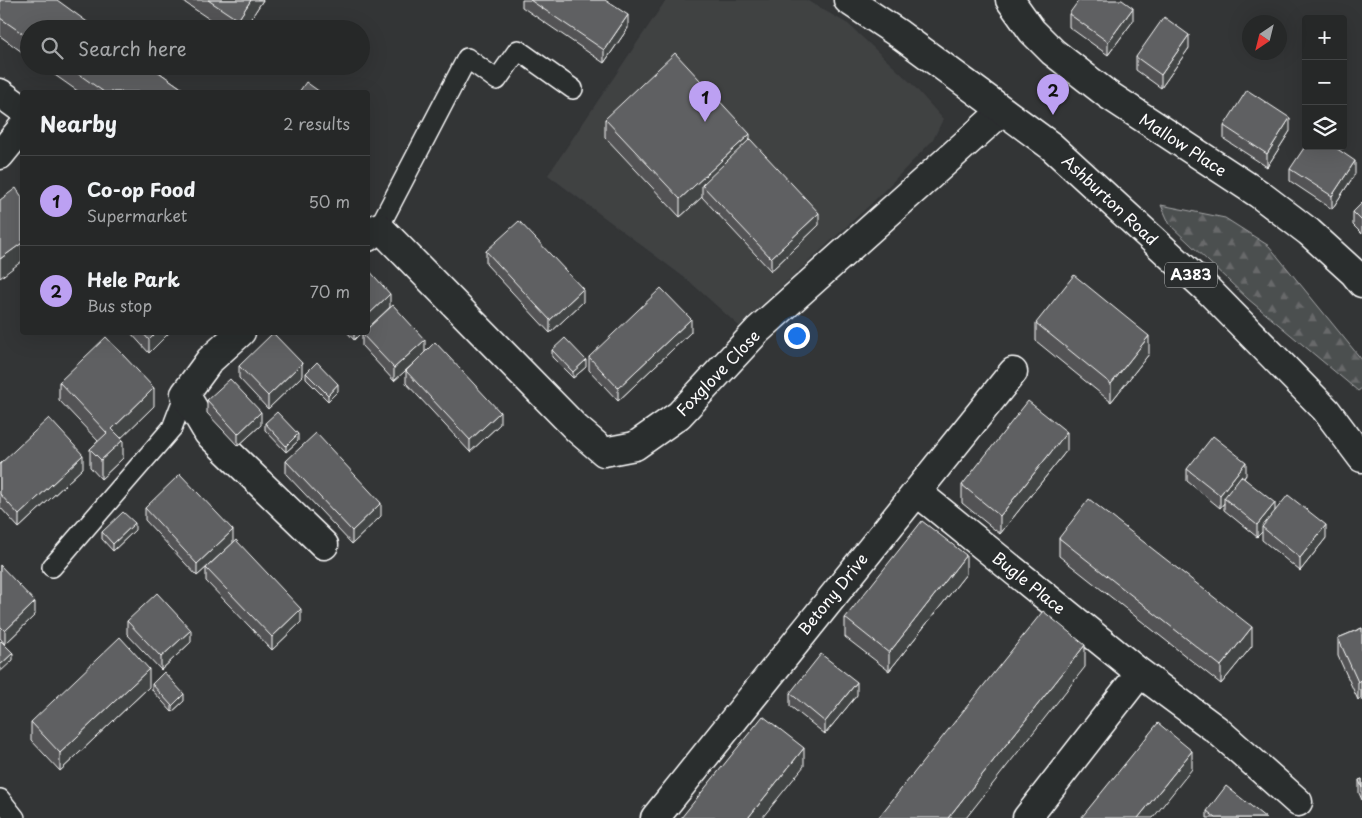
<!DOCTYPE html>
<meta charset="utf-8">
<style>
:root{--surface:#262828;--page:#2e3030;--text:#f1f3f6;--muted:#a4a6a8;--line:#424445;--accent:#bca0f2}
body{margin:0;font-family:"Playpen Sans",sans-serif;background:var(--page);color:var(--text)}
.controls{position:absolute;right:15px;top:15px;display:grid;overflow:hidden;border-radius:5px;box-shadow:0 5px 20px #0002}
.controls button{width:45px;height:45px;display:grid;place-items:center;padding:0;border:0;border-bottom:1px solid var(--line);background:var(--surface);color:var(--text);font:25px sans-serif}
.compass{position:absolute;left:1242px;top:15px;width:45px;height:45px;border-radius:50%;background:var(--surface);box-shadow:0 5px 20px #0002;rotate:215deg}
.you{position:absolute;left:796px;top:335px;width:18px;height:18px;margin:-12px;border:4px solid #fff;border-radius:50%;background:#1a73e8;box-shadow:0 0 0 8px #1a73e833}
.badge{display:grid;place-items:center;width:32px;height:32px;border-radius:50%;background:var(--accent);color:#111;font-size:16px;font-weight:700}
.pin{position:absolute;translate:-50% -41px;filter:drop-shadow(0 1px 2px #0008)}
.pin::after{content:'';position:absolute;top:26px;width:18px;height:15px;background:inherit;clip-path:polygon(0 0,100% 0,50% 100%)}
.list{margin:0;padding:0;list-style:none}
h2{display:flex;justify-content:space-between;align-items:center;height:65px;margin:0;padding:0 20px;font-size:21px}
h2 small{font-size:16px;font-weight:400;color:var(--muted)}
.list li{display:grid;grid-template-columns:32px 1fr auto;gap:15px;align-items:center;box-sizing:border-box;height:90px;padding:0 20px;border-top:1px solid var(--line)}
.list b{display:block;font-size:19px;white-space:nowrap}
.list p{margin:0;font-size:16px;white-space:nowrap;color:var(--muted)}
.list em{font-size:16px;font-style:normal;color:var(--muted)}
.icon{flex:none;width:28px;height:28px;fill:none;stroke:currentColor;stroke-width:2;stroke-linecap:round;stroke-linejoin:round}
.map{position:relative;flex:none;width:1362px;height:818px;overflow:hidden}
.search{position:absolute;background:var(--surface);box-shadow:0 5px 20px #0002;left:20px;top:20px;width:350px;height:55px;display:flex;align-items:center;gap:12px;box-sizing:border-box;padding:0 18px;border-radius:28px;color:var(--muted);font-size:19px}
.panel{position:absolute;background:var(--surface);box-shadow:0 5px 20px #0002;left:20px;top:90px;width:350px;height:245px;border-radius:5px}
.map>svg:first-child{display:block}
.built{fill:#404243}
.forest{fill:url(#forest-firs);stroke:#a6a7a8}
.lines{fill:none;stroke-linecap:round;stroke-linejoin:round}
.lane-casing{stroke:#fff;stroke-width:22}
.street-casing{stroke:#fff;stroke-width:31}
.primary-casing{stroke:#fff;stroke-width:31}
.lane{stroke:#2a2d2e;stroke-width:19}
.street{stroke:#2a2d2e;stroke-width:28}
.primary{stroke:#2a2d2e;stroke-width:28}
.wall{fill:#525354;stroke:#fff}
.shaded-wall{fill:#424445;stroke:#fff}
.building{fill:#5f6162;stroke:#fff}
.labels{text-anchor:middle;stroke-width:4;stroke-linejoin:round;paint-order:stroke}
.shield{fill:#2a2d2e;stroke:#bfc0c0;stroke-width:1}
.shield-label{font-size:15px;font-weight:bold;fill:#fff}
.street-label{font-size:16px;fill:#fff;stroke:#2a2d2e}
</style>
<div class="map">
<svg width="1362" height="818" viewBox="0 0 1362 818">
<defs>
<pattern id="forest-firs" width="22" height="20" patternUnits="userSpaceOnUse" patternTransform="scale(1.25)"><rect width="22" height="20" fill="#4c4f50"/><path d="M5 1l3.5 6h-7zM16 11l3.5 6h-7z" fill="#67696a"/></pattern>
</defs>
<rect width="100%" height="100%" fill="#333536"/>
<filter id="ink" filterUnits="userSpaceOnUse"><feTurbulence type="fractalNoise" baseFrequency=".02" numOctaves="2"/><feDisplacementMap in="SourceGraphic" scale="10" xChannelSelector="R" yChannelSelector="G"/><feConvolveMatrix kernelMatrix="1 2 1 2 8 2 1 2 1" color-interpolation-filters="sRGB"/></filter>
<g filter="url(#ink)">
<!-- built -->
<path class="built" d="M666,0H806L848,24L911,83L943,119L933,140L871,204L739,326L689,281L548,175Z"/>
<!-- forest -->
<path class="forest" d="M1161,205L1225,218L1269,246L1362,360V388L1358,391L1248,299L1170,225Z"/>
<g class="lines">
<defs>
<path id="lane" d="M379,227L467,58L497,80L518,50L573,89
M52,567L172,428L185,394
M0,799L15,818"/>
<path id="street" d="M1010,0L1032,31L1053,52L1107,94L1259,194L1309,232L1354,273L1362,283
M0,93L22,109
M0,155L22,128
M368,237L379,227L577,429L604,452L635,446L679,415L758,330L1002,111
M241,332L210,360L185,394L208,433L324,545
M917,492L1140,673L1217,730L1298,802
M655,818L1013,372
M1027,818L1140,673"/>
<path id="primary" d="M848,0L899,34L1051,146L1209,291L1326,410L1362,458"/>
</defs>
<!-- lane casing -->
<use href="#lane" class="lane-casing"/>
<!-- street casing -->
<use href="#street" class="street-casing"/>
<!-- primary casing -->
<use href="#primary" class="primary-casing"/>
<!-- lane -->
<use href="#lane" class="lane"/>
<!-- street -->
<use href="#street" class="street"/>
<!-- primary -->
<use href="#primary" class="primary"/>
</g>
<!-- wall -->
<path class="wall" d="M0,0L29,29V57L0,36Z
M181,0H263L244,29H224Z
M522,0H605L628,28L604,63L522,7Z
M1069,14L1133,21L1108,55L1069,27Z
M1189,48L1161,88L1136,70V57Z
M42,66H150L187,92H79Z
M605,119L750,139L819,225L771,271L702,197L680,217L605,137Z
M1224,126L1290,131L1267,167L1224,139Z
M1290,169L1355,174L1332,209L1290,181Z
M1362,203V234L1353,225V212Z
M486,251L583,302L550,333L486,264Z
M1036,323L1149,354L1111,402L1036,341Z
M130,332H170L149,353Z
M347,332H362L354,340Z
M691,332L618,401L589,370V357Z
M362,334L425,352L500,424L470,452L406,383V371L414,362L394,381L362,346Z
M552,350L586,367L573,378L552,357Z
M239,366L302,376L268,409L239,378Z
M306,373L338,391L328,401L306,379Z
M59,382L154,406L121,438L123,458L101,479L90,467V449L98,441L59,400Z
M207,400L261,425L238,446L207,413Z
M265,423L298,441L286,452L265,430Z
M1067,450L1000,534L962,503V485Z
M286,461L381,516L352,544L286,474Z
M0,464L83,468L19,528L0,507Z
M1187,469L1246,475L1244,478L1275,511L1326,538L1300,571L1262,540V532L1257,537L1224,510V503L1220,508L1187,481Z
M145,508L233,543L197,576L145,520Z
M135,530L113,551L102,539V532Z
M1059,538L1252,646L1221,684L1059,556Z
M0,565L35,615L5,644L0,638Z
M206,568L301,622L272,650L206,581Z
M966,574L889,671L845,637V618Z
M127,621L191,642L161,670L127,634Z
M1362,628V701L1361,698L1358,700L1338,656V638Z
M152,684L184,701L172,712L152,690Z
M149,687L60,771L31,740V722Z
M790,693L857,695L825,734L790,706Z
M1362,779V800L1359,793V780Z
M1207,811L1266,818H1207Z"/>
<!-- shaded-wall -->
<path class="shaded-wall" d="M251,0H263L244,29H238V20Z
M1133,8V21L1108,55V42Z
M628,15V28L604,63V50Z
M1189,35V48L1161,88V75Z
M1290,118V131L1267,167V154Z
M750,134V152L702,185V197L680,217V199Z
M1355,161V174L1332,209V196Z
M819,213V225L771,271V258Z
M22,243V261L0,278V259Z
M583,289V302L550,333V320Z
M390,294V307L368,328V315Z
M691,319V332L618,401V388Z
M157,332H170L149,353V340Z
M354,332H362L354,340Z
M1149,336V354L1111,402V384Z
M425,340V353L394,381V368Z
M586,360V367L573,378V372Z
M302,363V376L268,409V396Z
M338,384V391L328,401V395Z
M154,388V406L112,447V429Z
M261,412V425L238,446V434Z
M500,412V424L470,452V440Z
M1067,432V450L1000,534V516Z
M298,434V441L286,452V446Z
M123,440V458L101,479V460Z
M83,455V468L19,528V515Z
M1246,462V475L1226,500L1224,498V503L1220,508V495Z
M381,503V516L352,544V531Z
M1275,503V516L1262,527V532L1257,537V525Z
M135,523V530L113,551V544Z
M1326,525V538L1300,571V558Z
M233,530V543L197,576V564Z
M966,555V574L889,671V653Z
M35,602V615L5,644V631Z
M301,609V622L272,650V637Z
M1252,627V646L1221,684V666Z
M191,630V642L161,670V657Z
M1085,645V667L966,818H948Z
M13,653V660L0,672V665Z
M149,669V687L60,771V753Z
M1361,680V698L1358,700V682Z
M857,682V695L825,734V722Z
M184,694V701L172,712V706Z
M804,748V766L762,818H748Z
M1192,751V769L1153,818H1138Z"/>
<!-- building -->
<path class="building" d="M0,0H57L97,29H29V38L0,18Z
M208,0H251L238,20Z
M530,0H605L628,15L604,50Z
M1079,0H1122L1133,8L1108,42L1069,14Z
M1164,17L1189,35L1161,75L1136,57Z
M675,53L750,134L680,199L605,119Z
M67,66H150L187,92H104Z
M306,82L320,92H299Z
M1247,90L1290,118L1267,154L1224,126Z
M750,139L819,213L771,258L702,185Z
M1306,145V146H1333L1355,161L1332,196L1290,169Z
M16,188L22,197V243L0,259V200Z
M1362,203V221L1353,212Z
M519,221L583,289L550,320L486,251Z
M368,269L390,294L368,315Z
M1074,275L1149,336L1111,384L1036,323Z
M661,288L691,319L618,388L589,357Z
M393,305L425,340L394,368L362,334L363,332H368V328Z
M142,332H157L149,340Z
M273,333L302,363L268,396L239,366Z
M106,337L154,388L112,429L123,440L101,460L90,449L107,433L59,382Z
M565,338L586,360L573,372L552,350Z
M435,342L500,412L470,440L406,371Z
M317,362L338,384L328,395L306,373Z
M230,379L261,412L238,434L207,400Z
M1028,401L1067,432L1000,516L962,485Z
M277,412L298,434L286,446L265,423Z
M49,418L83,455L19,515L0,494V464Z
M316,433L381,503L352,531L286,461Z
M1213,436L1246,462L1220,495L1187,469Z
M180,474L233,530L197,564L145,508Z
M1241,476L1275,503L1257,525L1224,498Z
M1288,495L1326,525L1300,558L1262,527Z
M1089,499L1252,627L1221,666L1059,538Z
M123,512L135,523L113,544L102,532Z
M922,521L966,555L889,653L845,618Z
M236,540L301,609L272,637L206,568Z
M0,565L35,602L5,631L0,626Z
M157,593L191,630L161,657L127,621Z
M1043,611L1085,645L948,818H878Z
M1362,628V682L1361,680L1358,682L1338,638Z
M120,637L149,669L60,753L31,722Z
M1,641L13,653L0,665V642Z
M821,654L857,682L825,722L790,693Z
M164,672L184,694L172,706L152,684Z
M763,716L804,748L748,818H681Z
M1158,723L1192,751L1138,818H1081Z
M1362,779V788L1359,780Z
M1226,786L1266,818H1216L1207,811Z"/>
</g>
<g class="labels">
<!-- shield labels -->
<rect class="shield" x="1165" y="262.5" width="52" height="25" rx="4"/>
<g class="shield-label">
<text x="1191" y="280">A383</text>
</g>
<!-- street labels -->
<g class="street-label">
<text transform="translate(1183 145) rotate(33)" y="6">Mallow Place</text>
<text transform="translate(1110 200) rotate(43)" y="6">Ashburton Road</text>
<text transform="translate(718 373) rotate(-46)" y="6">Foxglove Close</text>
<text transform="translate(1029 583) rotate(39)" y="6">Bugle Place</text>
<text transform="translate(833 594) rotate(-51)" y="6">Betony Drive</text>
</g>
</g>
</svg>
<div class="controls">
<button>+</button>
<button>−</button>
<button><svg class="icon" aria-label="layers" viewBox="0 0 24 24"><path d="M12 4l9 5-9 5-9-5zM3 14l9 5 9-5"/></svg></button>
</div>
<svg class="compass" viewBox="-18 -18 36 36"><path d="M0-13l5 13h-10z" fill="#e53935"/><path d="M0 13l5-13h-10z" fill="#a4a6a8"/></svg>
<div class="you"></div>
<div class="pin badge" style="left:705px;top:122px">1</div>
<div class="pin badge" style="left:1053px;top:115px">2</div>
<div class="search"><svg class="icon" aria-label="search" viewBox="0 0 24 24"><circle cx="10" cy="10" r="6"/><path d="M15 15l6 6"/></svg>Search here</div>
<section class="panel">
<h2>Nearby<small>2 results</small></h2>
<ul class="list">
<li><span class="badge">1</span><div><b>Co-op Food</b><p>Supermarket</p></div><em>50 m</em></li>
<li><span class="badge">2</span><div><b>Hele Park</b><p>Bus stop</p></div><em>70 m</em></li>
</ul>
</section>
</div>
